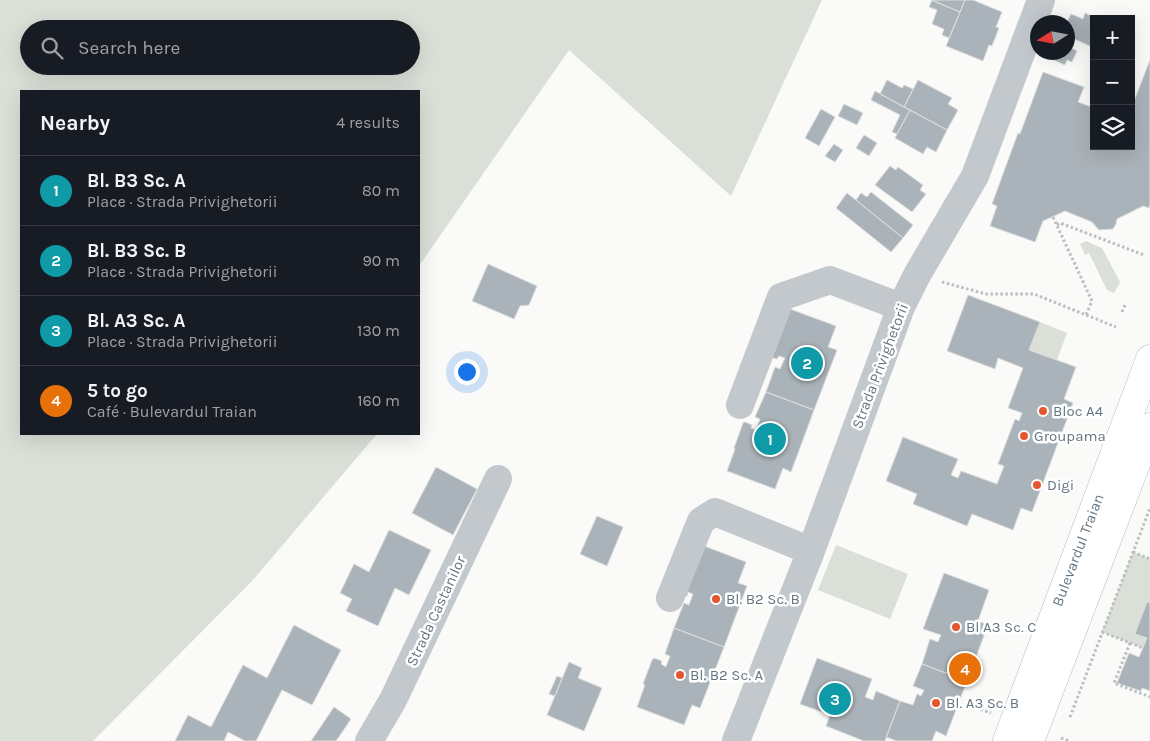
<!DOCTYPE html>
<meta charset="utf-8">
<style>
:root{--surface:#171b24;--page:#242831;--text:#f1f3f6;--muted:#9ea1a6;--line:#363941;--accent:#e4572e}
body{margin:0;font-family:Karla,sans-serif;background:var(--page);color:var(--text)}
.controls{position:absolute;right:15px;top:15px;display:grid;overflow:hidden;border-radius:0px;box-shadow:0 5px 20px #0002}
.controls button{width:45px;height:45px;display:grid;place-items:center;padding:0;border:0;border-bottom:1px solid var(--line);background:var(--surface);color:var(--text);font:25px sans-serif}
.compass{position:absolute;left:1030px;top:15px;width:45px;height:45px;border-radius:50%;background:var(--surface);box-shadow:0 5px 20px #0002;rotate:259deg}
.you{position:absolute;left:466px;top:371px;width:18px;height:18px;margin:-12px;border:4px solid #fff;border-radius:50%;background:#1a73e8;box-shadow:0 0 0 8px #1a73e833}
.badge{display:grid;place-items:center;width:32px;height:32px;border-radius:50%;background:var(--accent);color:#fff;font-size:16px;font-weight:700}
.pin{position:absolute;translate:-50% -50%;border:2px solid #fff;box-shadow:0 1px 5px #0006}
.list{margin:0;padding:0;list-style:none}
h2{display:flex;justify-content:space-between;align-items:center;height:65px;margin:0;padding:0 20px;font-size:21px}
h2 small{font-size:16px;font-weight:400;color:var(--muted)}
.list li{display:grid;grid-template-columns:32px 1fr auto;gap:15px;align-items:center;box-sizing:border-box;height:70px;padding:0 20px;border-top:1px solid var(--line)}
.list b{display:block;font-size:19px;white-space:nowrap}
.list p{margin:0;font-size:16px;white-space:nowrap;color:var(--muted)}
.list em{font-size:16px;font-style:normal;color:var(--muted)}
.icon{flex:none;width:28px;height:28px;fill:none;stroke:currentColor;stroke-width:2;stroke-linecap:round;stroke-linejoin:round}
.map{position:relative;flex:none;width:1150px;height:741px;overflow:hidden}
.search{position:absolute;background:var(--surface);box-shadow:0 5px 20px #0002;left:20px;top:20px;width:400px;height:55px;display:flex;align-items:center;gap:12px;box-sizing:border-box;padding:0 18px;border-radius:28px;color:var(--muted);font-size:19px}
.panel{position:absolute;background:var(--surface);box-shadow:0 5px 20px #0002;left:20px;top:90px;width:400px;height:345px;border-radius:0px}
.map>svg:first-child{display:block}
.green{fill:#dadfd7;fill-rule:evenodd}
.building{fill:#aab3b9;stroke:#dcdcda}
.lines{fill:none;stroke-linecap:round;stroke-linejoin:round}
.primary-casing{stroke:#b5babe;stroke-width:29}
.path{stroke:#bbbfc2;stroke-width:3;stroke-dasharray:2.5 2.5;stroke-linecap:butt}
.minor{stroke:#c3c8cc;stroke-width:28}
.primary{stroke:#fff;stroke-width:28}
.poi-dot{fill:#e4572e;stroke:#fff;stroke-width:2}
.labels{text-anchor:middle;stroke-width:5;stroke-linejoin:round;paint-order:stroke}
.street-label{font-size:15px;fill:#657683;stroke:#fff}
.poi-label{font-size:15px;fill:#657683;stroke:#fff;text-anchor:start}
</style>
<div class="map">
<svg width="1150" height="741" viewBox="0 0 1150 741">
<rect width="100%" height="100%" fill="#fafaf8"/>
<!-- green -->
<path class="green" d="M0,0H822L731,196L569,50L419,266V91H21V434H377L252,581L93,741H0ZM29,29H411V66H29Z
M1086,241L1102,248L1120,282L1114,293L1107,290L1089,253L1085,255L1080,244Z
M1040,322L1067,333L1057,360L1029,350Z
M836,545L908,574L890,619L818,590Z
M1133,552L1150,559V603L1136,634L1147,638L1143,648L1102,632Z"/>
<!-- building -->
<path class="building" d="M931,0H965L960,12Z
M932,0L960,12L949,38L942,35L944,29L932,24L937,10L929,7Z
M965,0H973L1002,12L996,27L999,28L992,46L989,45L983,61L946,46Z
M1085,13L1098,19H1094V48L1068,36L1067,22L1071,14L1083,19Z
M1068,46L1077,51L1072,62L1067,60L1065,65L1049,58L1052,52H1068Z
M1150,60V205L1149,208L1143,206L1117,219L1116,224L1113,229L1099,230L1092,222L1065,211L1043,221L1035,242L990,226L997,206L992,204L1018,133L1020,134L1043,72L1084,87L1078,102L1094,108V146H1131V109Z
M887,80L902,88L904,85L913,89L904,107L880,94Z
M918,80L952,98L948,104L958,110L947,130L904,107Z
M875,91L910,110L897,134L892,132L900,115L871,100Z
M844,104L863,113L857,125L838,116Z
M821,109L835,117L819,146L805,138Z
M910,110L947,130L936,152L927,147L923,154L895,138Z
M864,135L877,143L869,156L856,148Z
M834,144L843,150L835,162L825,156Z
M890,166L896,170L898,167L923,185L920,190L926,194L912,212L875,185Z
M871,192L913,225L903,238L856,200L861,193L867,197Z
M847,193L903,238L891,252L836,208Z
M488,264L537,286L529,305L520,306L514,319L472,301Z
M968,295L1040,322L1029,350L1076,367L1064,399L1073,403L1032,512L1021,508L1013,530L972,514L967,526L913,504L917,494L886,481L903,437L958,459L951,475L958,478L961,471L997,484L1004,466L998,464L1015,419L1019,421L1022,413L1008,408L1023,368L998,358L995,369L947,351Z
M790,309L836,326L828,347L837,350L814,410L766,392L775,367L780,369L785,358L779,356L777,359L770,357Z
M766,392L814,410L791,472L783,468L775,489L727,471L735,449L734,448L743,423L745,422L752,425L751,428L756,430L760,419L755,417Z
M436,467L477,489L453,535L412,513Z
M597,516L623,527L607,566L580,554Z
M389,530L431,550L409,595L395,588L378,626L346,611L352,599L340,593L354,564L369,572Z
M699,544L746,562L738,583L747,586L724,647L674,628L684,603L689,605L693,594L688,592L687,596L680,593Z
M944,573L989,590L978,621L988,625L967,681L922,664L930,639L938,642L941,635L923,629Z
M1147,602L1150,603V691L1142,688L1141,691L1117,683L1129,653L1139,657L1147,638L1135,634Z
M294,625L341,650L312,705L282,690L256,741H245L228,732L224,741H175L188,715L211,727L243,665L267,678Z
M674,628L724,647L700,708L692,705L684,725L637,707L645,685L643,684L652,660L654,658L662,661L661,664L666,667L670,656L665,654Z
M817,658L872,679L865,697L873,700L876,691L900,701L885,741H864L826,726L830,715L800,704Z
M569,662L582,668L578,678L602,688L584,731L547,715Z
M922,664L967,681L946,736L936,731L932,741H897L886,737L900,701L913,705L917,694L921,696L924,690L913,686Z
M557,676L562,678L555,696L549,694Z
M334,707L351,719L336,741H311Z"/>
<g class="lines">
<defs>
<path id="primary" d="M1007,741L1150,359
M1030,741L1150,427"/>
</defs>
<!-- primary casing -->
<use href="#primary" class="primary-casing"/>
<!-- path -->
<path class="path" d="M1053,217L1092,301L1086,315
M1057,225L1060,223L1144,255
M942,282L986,294H1034L1116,327
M1122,312L1125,305
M1133,552L1150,559
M1102,632L1143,648
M1130,643L1114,683L1150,697
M971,706L991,713
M1070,717L1150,508
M1061,738L1070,741"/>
<!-- minor -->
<path class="minor" d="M740,405L781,297L830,280L901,307
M670,598L701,521L715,512L811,551
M369,741L393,700L498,479
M736,741L811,551L901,307L917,275L975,176L1041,0"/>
<!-- primary -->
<use href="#primary" class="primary"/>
</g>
<!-- markers -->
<g class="poi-dot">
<circle cx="1043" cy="411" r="5"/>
<circle cx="1024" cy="436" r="5"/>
<circle cx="1037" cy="485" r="5"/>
<circle cx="716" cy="599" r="5"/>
<circle cx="956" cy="627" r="5"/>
<circle cx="680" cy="675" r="5"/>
<circle cx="936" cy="703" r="5"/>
</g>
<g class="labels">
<!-- street labels -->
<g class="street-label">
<text transform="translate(880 366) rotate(-69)" y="5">Strada Privighetorii</text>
<text transform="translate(1078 550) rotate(-69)" y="5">Bulevardul Traian</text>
<text transform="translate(436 611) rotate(-65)" y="5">Strada Castanilor</text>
</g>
<!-- poi labels -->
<g class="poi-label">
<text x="1053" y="416">Bloc A4</text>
<text x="1034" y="441">Groupama</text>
<text x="1047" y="490">Digi</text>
<text x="726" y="604">Bl. B2 Sc. B</text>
<text x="966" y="632">Bl A3 Sc. C</text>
<text x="690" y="680">Bl. B2 Sc. A</text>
<text x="946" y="708">Bl. A3 Sc. B</text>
</g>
</g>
</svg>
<div class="controls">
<button>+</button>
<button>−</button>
<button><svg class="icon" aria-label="layers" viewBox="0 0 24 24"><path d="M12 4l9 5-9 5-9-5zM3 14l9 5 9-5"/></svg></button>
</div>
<svg class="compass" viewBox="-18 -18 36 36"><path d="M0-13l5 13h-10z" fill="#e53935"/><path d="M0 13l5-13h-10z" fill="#9ea1a6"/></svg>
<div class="you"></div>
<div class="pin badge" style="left:770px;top:439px;background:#0f9aa8">1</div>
<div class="pin badge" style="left:807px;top:363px;background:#0f9aa8">2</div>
<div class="pin badge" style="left:835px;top:699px;background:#0f9aa8">3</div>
<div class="pin badge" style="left:965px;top:669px;background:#e8710a">4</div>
<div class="search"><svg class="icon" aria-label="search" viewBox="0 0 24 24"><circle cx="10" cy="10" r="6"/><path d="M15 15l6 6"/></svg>Search here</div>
<section class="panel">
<h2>Nearby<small>4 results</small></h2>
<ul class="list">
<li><span class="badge" style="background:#0f9aa8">1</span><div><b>Bl. B3 Sc. A</b><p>Place · Strada Privighetorii</p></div><em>80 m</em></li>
<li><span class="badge" style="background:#0f9aa8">2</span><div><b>Bl. B3 Sc. B</b><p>Place · Strada Privighetorii</p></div><em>90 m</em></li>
<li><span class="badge" style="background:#0f9aa8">3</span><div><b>Bl. A3 Sc. A</b><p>Place · Strada Privighetorii</p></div><em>130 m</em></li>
<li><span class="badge" style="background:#e8710a">4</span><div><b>5 to go</b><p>Café · Bulevardul Traian</p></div><em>160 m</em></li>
</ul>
</section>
</div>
